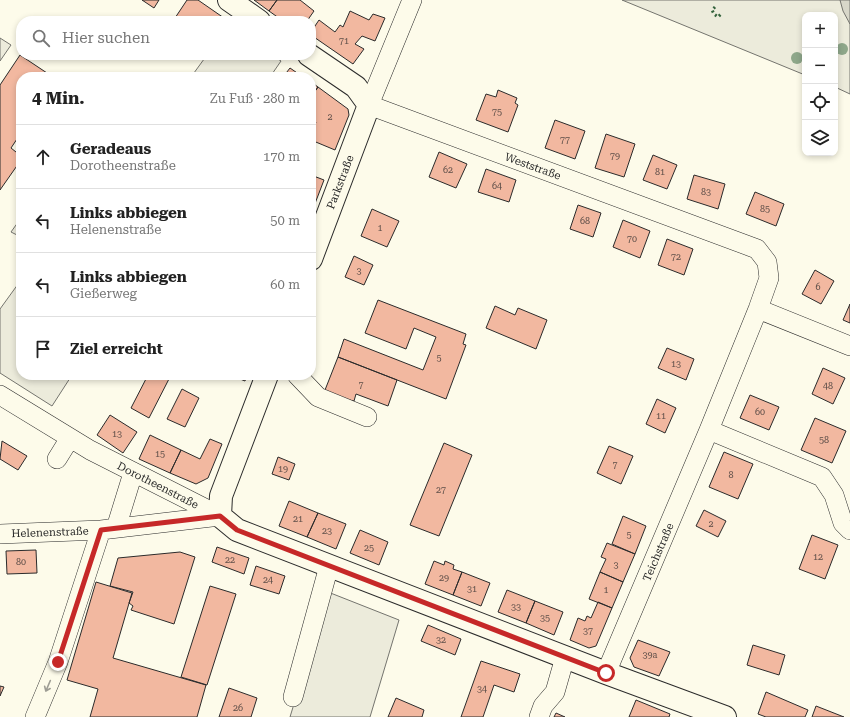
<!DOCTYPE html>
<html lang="de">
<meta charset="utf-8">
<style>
:root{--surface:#fff;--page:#f6f6f6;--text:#222;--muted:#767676;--line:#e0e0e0}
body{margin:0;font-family:"Roboto Serif",serif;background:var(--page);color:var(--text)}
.controls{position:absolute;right:12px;top:12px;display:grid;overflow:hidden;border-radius:8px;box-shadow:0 2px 6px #0003}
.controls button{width:36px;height:36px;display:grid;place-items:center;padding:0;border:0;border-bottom:1px solid var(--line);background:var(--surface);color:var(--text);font:20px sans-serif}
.stop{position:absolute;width:12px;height:12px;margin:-9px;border:3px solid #c62828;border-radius:50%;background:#fff}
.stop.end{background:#c62828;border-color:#fff;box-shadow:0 1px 4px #0008}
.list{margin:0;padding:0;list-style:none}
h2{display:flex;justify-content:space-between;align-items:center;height:52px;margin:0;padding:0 16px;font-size:17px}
h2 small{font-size:13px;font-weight:400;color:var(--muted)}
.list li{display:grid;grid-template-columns:26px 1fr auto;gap:12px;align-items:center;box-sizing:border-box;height:64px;padding:0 16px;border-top:1px solid var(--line)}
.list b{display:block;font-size:15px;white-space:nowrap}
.list p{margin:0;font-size:13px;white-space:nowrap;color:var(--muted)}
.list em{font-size:13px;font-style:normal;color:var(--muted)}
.icon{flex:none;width:22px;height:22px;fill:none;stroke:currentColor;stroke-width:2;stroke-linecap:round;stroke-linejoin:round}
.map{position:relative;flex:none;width:850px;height:717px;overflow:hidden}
.search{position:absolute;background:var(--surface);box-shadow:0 2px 6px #0003;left:16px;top:16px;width:300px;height:44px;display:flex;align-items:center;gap:10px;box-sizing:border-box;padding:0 14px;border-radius:16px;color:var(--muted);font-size:15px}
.panel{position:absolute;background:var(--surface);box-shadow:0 2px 6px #0003;left:16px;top:72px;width:300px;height:308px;border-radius:16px}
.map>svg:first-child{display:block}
.green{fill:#ecebdb;stroke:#74746e}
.water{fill:#d8d7c9;stroke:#74746e}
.building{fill:#f2b8a0;stroke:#2b2b2b}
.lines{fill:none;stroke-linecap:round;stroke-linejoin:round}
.minor-casing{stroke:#2b2b2b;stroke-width:20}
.major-casing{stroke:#2b2b2b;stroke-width:24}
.minor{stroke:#fdfbea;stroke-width:19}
.major{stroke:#fdfbea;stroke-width:22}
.hedge{stroke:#34623c;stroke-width:3;stroke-dasharray:2 3;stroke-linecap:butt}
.tree{fill:#8ea78a}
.oneway{stroke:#9e9d94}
.route{stroke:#c62828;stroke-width:5}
.labels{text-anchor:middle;stroke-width:3;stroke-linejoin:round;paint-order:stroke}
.number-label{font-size:9px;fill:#5d4e48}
.street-label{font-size:11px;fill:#2b2b2b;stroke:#fdfbea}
</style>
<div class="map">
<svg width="850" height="717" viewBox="0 0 850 717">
<rect width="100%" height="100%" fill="#fdfbea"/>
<!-- green -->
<path class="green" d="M622,0H850V94L835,87V15H805V75Z
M0,38L11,45L0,61Z
M207,55H272L281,61L270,77H191Z
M21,218V237L11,232Z
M21,280V375H72L52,406L0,373V309Z
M328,592L399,620L370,717H290Z"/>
<!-- water -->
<path class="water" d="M840,0H850V24L843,11Z"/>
<!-- building -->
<path class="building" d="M142,0H159L154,8Z
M187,0H198L224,18L221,21H173Z
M254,0H277L269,11Z
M277,0H300L314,11L307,21H283L269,11Z
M350,11L369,20L373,14L385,18L375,41L362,36L355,44L364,49L353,64L311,35V32L319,20L335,32L340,25L343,27Z
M20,55L53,77H21V133L11,148L21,156V160L0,190V85Z
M290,68L303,77H283Z
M311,82L318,87L311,97Z
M318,87L348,109L349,115L335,150L311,140V133L316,122L311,119V97Z
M498,90L517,98L515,103L518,105L508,132L476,120L486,94L496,97Z
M555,120L585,131L575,159L545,148Z
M606,134L635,144L624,177L595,168Z
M439,152L467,164L456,188L429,177Z
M653,155L677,165L667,189L643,180Z
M486,169L516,180L509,202L478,192Z
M311,175L324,180L311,214Z
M694,175L725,184L718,209L687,199Z
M755,192L784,204L776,226L746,214Z
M578,205L601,213L593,237L570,229Z
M372,209L399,221L387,247L361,236Z
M623,220L650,231L640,258L613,247Z
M667,239L693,249L684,275L658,265Z
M354,256L373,265L364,285L345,277Z
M815,270L834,281L821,304L802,294Z
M378,300L466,334L463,344L466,345L446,399L338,357L344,339L423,370L436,337L414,328L406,349L365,333Z
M850,304V323L843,320Z
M495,306L515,315L518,308L547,320L536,349L486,328Z
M667,348L694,359L686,380L658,368Z
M338,357L397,380L388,406L356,394L354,401L332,397L325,390Z
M823,368L845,378L833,404L812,394Z
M148,375H171L149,418L131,408Z
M230,375H247L245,381Z
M182,389L199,398L185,427L167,419Z
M750,395L779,407L769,430L740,418Z
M657,399L676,408L665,433L646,424Z
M110,415L137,432L123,453L97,435Z
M815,418L846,431L832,463L801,450Z
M150,435L181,450L170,473L139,459Z
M210,439L222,444L208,478L196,484L170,473L181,450L200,459Z
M2,441L27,456L18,470L0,459Z
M444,443L472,455L439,536L410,525Z
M609,446L633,456L621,484L597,473Z
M724,452L753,464L738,499L709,487Z
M278,457L295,464L289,480L272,474Z
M289,501L318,513L307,537L279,526Z
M704,510L726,521L718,537L696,526Z
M318,513L346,524L336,549L307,537Z
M623,516L646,526L635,554L612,544Z
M360,530L388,542L379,565L350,553Z
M812,535L838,545L825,579L799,569Z
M607,543L635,554L623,582L600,572L606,559L601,557Z
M217,547L249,558L244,574L212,562Z
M36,550L37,573L7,574L6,551Z
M180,552L195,557L174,624L131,610L133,606L129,603L133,592L110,586L118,558Z
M434,561L444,565L445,561L454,565L453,569L462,572L453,595L425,584Z
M256,566L285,576L279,594L250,585Z
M462,572L490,583L481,606L453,595Z
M600,572L623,582L612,608L589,599Z
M96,582L132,593L113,658L206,685L197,717H90L98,689L67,680Z
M210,586L236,594L207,685L181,677Z
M507,590L535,601L526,623L498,612Z
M535,601L563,612L554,635L526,623Z
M598,602L612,608L596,646L589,648L570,640L578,618L585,621L587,616L591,618Z
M428,625L461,639L455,655L421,641Z
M638,640L670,652L659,676L634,667L630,658Z
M753,645L785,655L779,675L747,665Z
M481,661L520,674L514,692L494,685L483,717H461Z
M0,686L4,687L0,696Z
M229,688L257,698L251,717H219Z
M766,692L808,710L805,717H766L758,714Z
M396,698L424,710L422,717H388Z
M636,700L670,714L669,717H629Z
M816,706L844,717H812Z
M556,713L565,717H554Z"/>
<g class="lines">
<defs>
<path id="minor" d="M412,0L369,105L757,249L767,262L769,278L758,309L709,430L606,673
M758,309L850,346
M297,375L318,397L367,417
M0,395L90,450L220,516
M709,430L822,477L834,495L843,523L850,530
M57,459L70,438
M116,528L133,473
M0,534L101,530L220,516
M293,697L329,566
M35,717L58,662L101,530
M539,717L543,706L555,692L565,657"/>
<path id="major" d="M229,0L259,21
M309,55L356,87L369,105L311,259
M267,375L221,496L220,516L237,530L606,673L725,717"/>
</defs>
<!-- minor casing -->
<use href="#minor" class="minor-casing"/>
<!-- major casing -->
<use href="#major" class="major-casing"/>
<!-- minor -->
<use href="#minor" class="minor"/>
<!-- major -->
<use href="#major" class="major"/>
<!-- hedge -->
<path class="hedge" d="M715,7L712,10L714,14L718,17L721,14"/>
</g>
<!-- trees -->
<g class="tree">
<circle cx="842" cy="49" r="6"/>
<circle cx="797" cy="58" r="6"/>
</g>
<!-- one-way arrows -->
<defs><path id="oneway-shaft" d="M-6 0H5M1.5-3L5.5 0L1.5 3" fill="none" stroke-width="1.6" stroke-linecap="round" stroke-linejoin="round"/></defs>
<use class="oneway" href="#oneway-shaft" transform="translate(48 686) rotate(113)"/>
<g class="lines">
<!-- route -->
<path class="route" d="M58,662L101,530L220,516L237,530L606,673"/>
</g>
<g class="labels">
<!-- number labels -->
<g class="number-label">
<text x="344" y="44">71</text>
<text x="497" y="115">75</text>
<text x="330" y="120">2</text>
<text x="565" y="143">77</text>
<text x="615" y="159">79</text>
<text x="448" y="173">62</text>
<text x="660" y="175">81</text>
<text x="497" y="189">64</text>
<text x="706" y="195">83</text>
<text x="765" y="212">85</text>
<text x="585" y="224">68</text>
<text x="380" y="231">1</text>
<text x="632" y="242">70</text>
<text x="676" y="260">72</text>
<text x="359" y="274">3</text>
<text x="818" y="290">6</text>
<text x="439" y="361">5</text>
<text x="676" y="367">13</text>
<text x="361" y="388">7</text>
<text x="828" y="389">48</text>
<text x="760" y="415">60</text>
<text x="661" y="419">11</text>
<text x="117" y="437">13</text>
<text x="824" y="443">58</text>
<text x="160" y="457">15</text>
<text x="615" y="468">7</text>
<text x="283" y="472">19</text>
<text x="731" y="478">8</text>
<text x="441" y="493">27</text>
<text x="298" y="522">21</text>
<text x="711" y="527">2</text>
<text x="327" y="534">23</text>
<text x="629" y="538">5</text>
<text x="369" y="551">25</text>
<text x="818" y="560">12</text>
<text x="230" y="563">22</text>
<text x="21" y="565">80</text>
<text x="616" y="568">3</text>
<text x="444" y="581">29</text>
<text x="268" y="583">24</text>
<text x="472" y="592">31</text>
<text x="606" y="593">1</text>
<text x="516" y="610">33</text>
<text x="545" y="621">35</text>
<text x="588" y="634">37</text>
<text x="441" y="643">32</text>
<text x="650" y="658">39a</text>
<text x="482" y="692">34</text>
<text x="238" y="711">26</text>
</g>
<!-- street labels -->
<g class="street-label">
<text transform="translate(533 166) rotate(20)" y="4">Weststraße</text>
<text transform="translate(340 182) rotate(-69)" y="4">Parkstraße</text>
<text transform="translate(158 485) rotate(27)" y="4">Dorotheenstraße</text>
<text transform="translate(50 532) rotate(-2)" y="4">Helenenstraße</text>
<text transform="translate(658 552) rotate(-67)" y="4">Teichstraße</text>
</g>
</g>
</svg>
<div class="controls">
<button>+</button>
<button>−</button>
<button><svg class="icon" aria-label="locate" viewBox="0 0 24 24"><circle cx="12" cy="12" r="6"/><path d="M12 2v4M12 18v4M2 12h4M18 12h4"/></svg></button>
<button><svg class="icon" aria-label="layers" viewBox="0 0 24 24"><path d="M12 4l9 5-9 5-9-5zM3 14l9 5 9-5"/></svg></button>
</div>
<div class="stop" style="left:606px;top:673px"></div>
<div class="stop end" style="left:58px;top:662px"></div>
<div class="search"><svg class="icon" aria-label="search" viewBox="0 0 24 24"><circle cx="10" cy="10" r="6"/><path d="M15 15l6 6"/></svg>Hier suchen</div>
<section class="panel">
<h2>4 Min.<small>Zu Fuß · 280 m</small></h2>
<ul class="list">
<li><svg class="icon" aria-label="ahead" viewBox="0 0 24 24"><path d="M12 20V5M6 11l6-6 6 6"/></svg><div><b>Geradeaus</b><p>Dorotheenstraße</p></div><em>170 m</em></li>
<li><svg class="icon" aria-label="left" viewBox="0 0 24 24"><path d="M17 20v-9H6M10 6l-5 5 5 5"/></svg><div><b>Links abbiegen</b><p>Helenenstraße</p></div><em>50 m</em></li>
<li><svg class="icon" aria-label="left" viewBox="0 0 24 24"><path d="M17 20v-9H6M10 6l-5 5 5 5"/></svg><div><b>Links abbiegen</b><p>Gießerweg</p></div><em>60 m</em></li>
<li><svg class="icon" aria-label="arrive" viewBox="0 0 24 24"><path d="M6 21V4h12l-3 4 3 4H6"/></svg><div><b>Ziel erreicht</b></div></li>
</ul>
</section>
</div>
